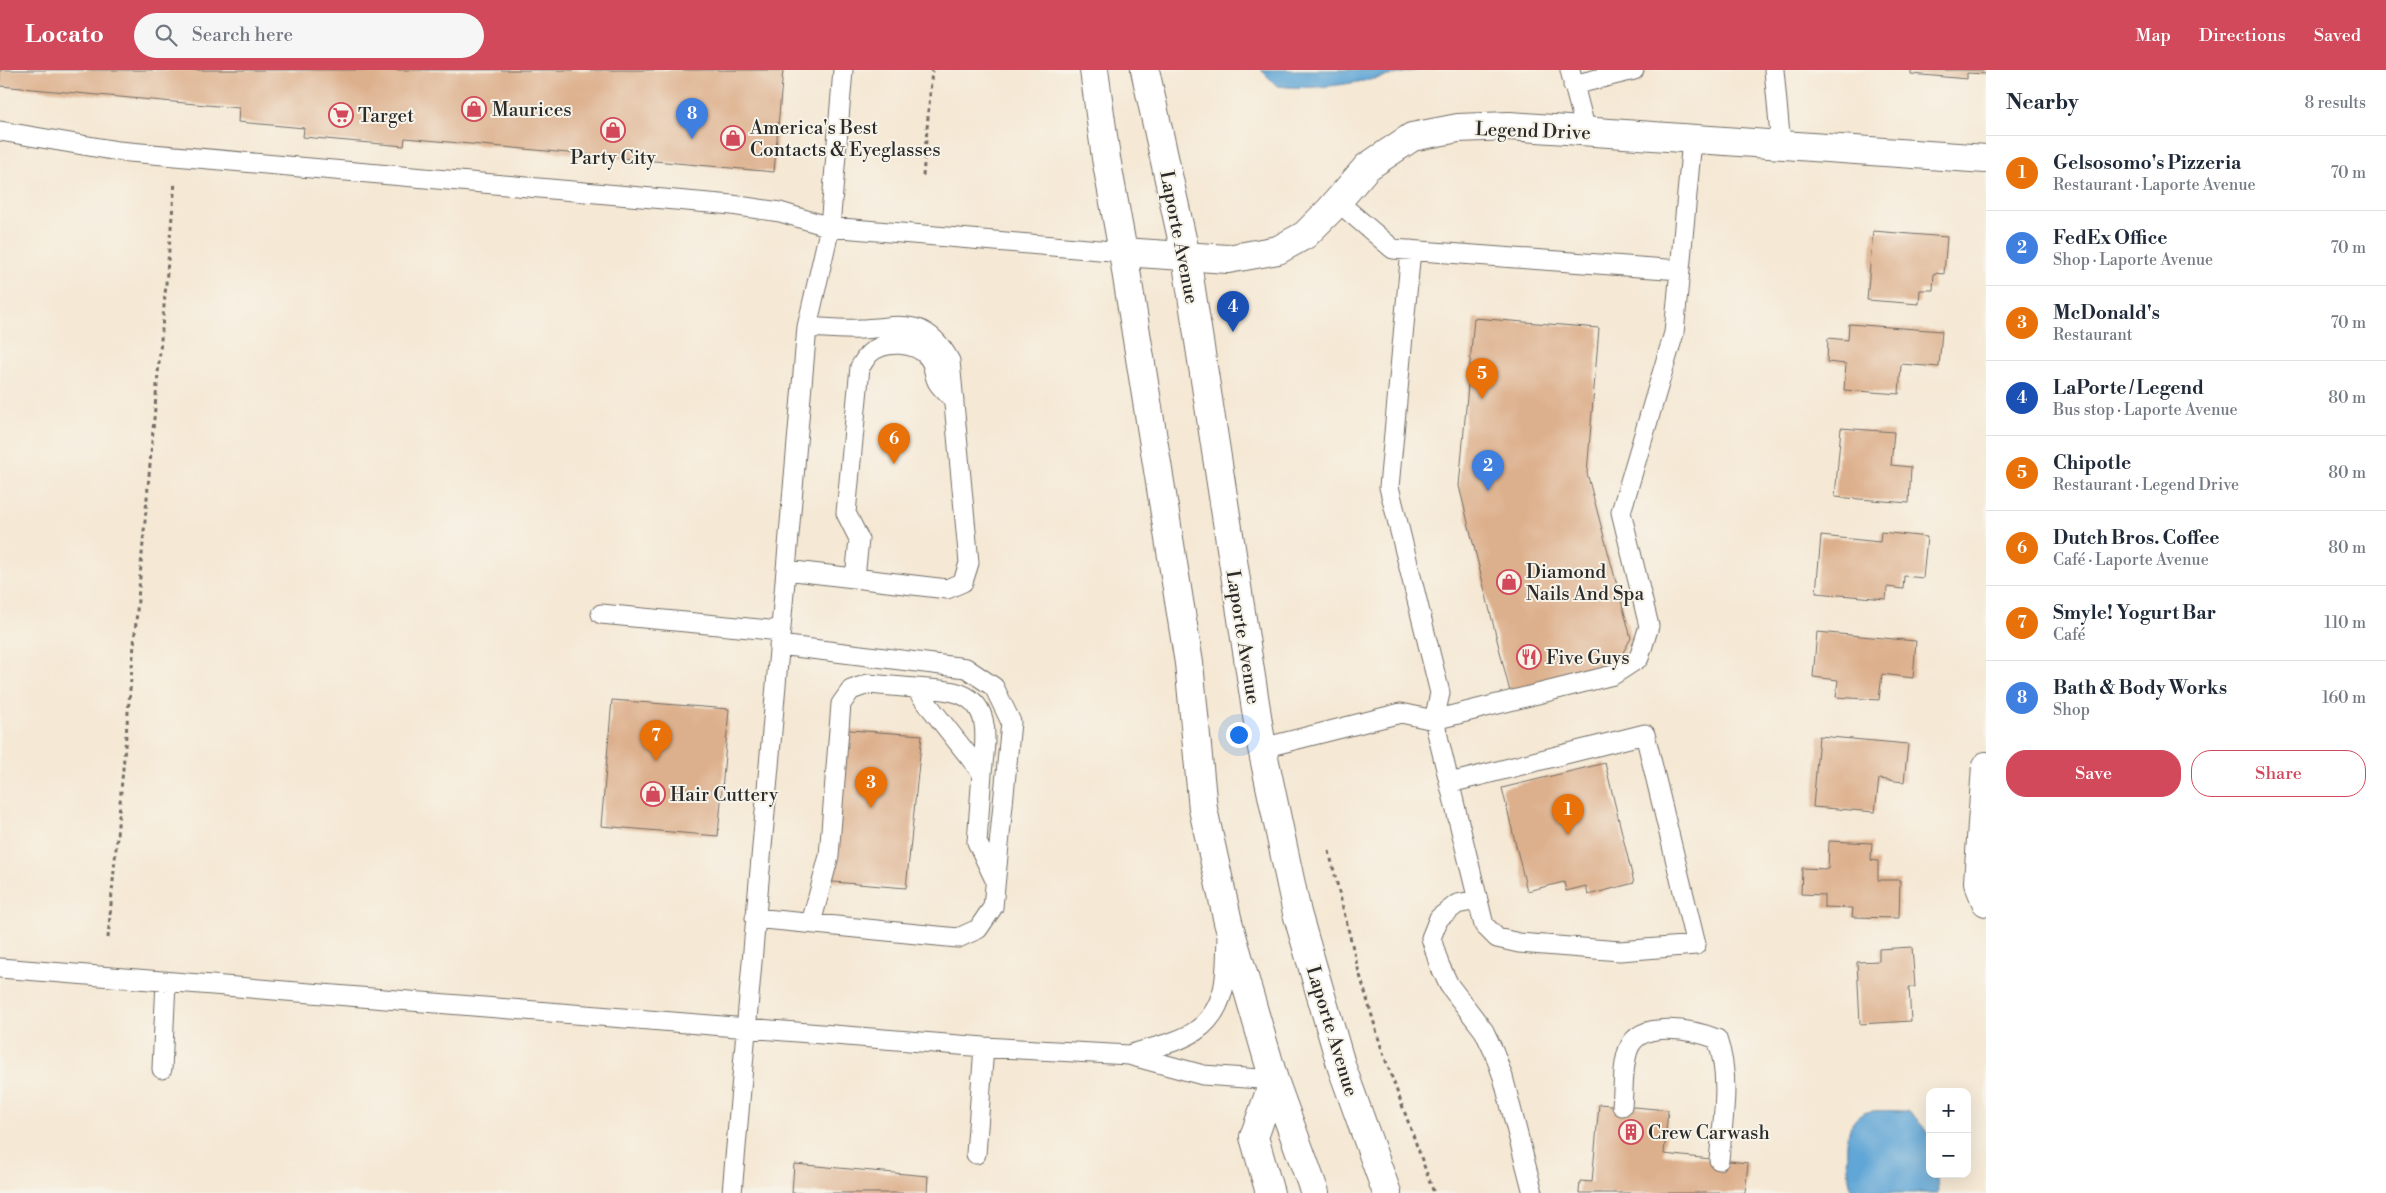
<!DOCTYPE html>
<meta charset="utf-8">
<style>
:root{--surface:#fff;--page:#f6f6f7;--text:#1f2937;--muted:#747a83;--line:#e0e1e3;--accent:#d1495b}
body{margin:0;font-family:"Libre Bodoni",serif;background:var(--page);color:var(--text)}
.controls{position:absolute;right:15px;bottom:15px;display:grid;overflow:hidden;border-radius:10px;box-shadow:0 5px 20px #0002}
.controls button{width:45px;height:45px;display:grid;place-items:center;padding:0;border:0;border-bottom:1px solid var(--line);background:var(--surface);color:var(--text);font:25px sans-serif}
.you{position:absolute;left:1238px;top:664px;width:18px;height:18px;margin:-12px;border:4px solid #fff;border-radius:50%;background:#1a73e8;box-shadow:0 0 0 8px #1a73e833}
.badge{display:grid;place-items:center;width:32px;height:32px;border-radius:50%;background:var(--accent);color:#fff;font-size:16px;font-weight:700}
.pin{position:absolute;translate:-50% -41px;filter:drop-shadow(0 1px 2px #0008)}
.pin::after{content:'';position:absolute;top:26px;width:18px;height:15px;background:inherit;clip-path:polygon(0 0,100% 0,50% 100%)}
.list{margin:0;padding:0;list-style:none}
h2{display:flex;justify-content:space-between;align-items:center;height:65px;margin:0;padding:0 20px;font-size:21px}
h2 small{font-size:16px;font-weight:400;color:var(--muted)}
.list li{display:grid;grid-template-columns:32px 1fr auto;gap:15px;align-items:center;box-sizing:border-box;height:75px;padding:0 20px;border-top:1px solid var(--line)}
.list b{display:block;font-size:19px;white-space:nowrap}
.list p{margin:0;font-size:16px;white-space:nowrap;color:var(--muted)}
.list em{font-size:16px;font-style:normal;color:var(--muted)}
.actions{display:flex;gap:10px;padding:15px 20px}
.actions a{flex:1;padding:11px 0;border:1px solid var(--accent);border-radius:20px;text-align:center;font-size:18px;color:var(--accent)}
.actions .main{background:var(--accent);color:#fff}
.icon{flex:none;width:28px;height:28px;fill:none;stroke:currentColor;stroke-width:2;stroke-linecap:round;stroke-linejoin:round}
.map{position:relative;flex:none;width:1986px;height:1123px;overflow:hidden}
header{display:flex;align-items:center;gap:30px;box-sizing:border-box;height:70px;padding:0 25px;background:var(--accent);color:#fff}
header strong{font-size:24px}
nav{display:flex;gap:28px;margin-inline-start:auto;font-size:18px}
.search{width:350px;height:45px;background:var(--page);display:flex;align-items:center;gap:12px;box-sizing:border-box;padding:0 18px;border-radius:28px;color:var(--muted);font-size:19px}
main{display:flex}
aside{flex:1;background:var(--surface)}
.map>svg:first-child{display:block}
.water{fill:#61a6d6;stroke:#466880}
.building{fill:#ddb08d}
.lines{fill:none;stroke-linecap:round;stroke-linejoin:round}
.lane-casing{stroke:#726d66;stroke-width:21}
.street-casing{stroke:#726d66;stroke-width:30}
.primary-casing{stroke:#726d66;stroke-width:30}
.path{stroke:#726d66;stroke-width:3;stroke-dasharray:4 4;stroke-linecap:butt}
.lane{stroke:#fff;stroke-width:19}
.street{stroke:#fff;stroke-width:28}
.primary{stroke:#fff;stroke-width:28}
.labels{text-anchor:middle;stroke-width:4;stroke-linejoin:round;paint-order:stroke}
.poi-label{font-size:19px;fill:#2b2b2b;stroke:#f7f3e8;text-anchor:start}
.street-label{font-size:19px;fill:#2b2b2b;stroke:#f7f3e8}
</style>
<header>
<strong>Locato</strong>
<div class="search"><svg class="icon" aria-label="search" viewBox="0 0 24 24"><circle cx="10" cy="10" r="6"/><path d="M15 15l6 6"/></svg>Search here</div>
<nav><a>Map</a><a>Directions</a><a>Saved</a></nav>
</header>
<main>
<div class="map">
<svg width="1986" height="1123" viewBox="0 0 1986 1123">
<rect width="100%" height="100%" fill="#f7f3e8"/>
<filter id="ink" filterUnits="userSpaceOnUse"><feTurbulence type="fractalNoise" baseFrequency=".02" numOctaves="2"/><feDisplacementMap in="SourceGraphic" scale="10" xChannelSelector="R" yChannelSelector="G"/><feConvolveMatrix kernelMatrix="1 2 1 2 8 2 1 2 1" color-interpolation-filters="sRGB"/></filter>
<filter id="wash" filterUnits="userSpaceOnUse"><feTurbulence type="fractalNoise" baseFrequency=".0096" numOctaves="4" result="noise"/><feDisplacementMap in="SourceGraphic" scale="20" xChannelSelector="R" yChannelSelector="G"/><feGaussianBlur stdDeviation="1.12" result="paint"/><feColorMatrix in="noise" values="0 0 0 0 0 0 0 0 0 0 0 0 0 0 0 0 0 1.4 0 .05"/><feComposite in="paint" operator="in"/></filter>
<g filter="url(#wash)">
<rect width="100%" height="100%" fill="#f5e8d4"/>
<!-- water -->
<path class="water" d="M1261,0H1418C1372,9 1324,22 1277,16Z
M1907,1041C1935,1064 1930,1070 1930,1104H1937L1938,1123H1851C1849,1101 1837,1055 1864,1043C1871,1039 1897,1041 1907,1041Z"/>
<g id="blocks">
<!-- building -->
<path class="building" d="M0,0H783L774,102L405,68L404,76L303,67L304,58L238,52L239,38L0,16Z
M1911,0H1986V4L1967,3V9L1911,4Z
M1873,161L1947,167L1944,204L1934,203L1933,220H1920L1919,234L1867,230Z
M1474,248L1599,258L1587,403L1631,568L1616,595L1510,622L1459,416Z
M1849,254L1942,261L1939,297L1901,294L1899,324L1844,320L1846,294L1827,292L1828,268L1848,270Z
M1841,358L1894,362L1891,395L1911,397L1909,433L1835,427Z
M1881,462L1927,467L1923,508L1904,506L1903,519L1887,517L1886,529L1816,523L1821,466L1880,472Z
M1817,562L1916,571L1913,608L1882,604L1879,630L1836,627L1838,610L1813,607Z
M612,630L729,639L718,766L601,756Z
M835,659L922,665L906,818L821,811Z
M1819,666L1908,674L1904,712L1879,709L1875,742L1813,737Z
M1605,693L1634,813L1588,825L1586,816L1566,821L1564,812L1527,821L1502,718Z
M1829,771L1872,773L1871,790L1878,791V810H1900L1899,848L1852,847L1853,838L1824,837V825L1801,824L1802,798L1828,799Z
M1912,877L1915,917H1909L1911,951L1860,954L1857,892L1879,891V879Z
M1599,1034L1668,1040L1664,1084L1748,1093L1745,1123H1579L1580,1111L1592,1112Z
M794,1094L928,1106L927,1123H792Z"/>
</g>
</g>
<g filter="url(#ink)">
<use href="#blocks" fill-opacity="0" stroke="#726d66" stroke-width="1"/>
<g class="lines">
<defs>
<path id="lane" d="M1570,0L1586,61
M1774,0L1781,76
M1573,15L1634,0
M0,61L118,81L732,135L780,142L830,157L1123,182
M1411,180L1389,417L1440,623L1434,650L1484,855L1497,868L1519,873L1620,881L1696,875L1645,664L1450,713
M1680,200L1692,70
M786,500L947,519L963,512L969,493L950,291C925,246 903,257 861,259C843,260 825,258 807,257
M855,508L859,469L846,443L860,297C863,293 866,287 869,284C884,270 916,271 929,288C935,296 933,305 938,313C942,319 949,325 954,330
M601,544L780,561
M915,618C928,619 942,619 954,622C994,632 985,672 982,703
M1262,678L1401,643L1434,650L1613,605L1639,588L1649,556L1621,442L1674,263L1680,200L1393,179L1338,132
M1477,830L1457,834L1439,848L1431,868L1439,894L1449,915L1484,961L1494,982L1503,1007L1533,1123
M755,848L958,868L978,859L993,837L1011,652L994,617L966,598L779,575
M811,853L829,786L841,634L851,620L868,614L915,618L982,703L977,772L995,810
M0,898L984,977L1129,985L1203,1005L1274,1010
M1129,985C1171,971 1210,970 1223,920C1227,904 1226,884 1227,867
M162,999L166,911
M1622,1036C1624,1018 1622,995 1629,978C1641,949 1694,960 1717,969C1731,1008 1723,1049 1719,1090
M976,1084L984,977
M732,1123L807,257L830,157L843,0"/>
<path id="street" d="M1123,182L1228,189L1278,180L1305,165L1330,140L1367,97L1412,67L1458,58L1509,56L1986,89
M1986,696L1978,812L1986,832"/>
<path id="primary" d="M1094,0L1106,88L1123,182L1189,593L1203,739L1228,852L1274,1010L1315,1123
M1145,0L1186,187L1262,678L1297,843L1342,998L1387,1123
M1270,1123L1254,1067L1274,1010"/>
</defs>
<!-- lane casing -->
<use href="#lane" class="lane-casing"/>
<!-- street casing -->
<use href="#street" class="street-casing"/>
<!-- primary casing -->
<use href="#primary" class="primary-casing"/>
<!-- path -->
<path class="path" d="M923,106L932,0
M1329,781L1357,895L1382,980L1434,1123
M108,868L175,112"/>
<!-- lane -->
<use href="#lane" class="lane"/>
<!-- street -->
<use href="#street" class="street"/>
<!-- primary -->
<use href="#primary" class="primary"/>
</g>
</g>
<!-- icons -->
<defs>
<symbol id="shop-ring" viewBox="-11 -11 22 22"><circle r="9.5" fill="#f7f3e8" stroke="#d1495b" stroke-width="1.5"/><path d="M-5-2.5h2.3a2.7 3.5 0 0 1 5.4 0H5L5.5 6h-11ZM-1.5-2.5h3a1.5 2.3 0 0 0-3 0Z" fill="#d1495b"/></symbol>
<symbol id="supermarket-ring" viewBox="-11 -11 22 22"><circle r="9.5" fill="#f7f3e8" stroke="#d1495b" stroke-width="1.5"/><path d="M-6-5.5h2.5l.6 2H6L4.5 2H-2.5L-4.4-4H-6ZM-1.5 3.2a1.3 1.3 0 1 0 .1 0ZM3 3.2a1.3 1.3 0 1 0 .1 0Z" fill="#d1495b"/></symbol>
<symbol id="restaurant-ring" viewBox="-11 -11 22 22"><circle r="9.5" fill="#f7f3e8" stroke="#d1495b" stroke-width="1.5"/><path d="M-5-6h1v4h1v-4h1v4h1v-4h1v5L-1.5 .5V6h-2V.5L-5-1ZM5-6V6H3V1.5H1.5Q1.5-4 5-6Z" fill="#d1495b"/></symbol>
<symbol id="building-ring" viewBox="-11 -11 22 22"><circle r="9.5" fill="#f7f3e8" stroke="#d1495b" stroke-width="1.5"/><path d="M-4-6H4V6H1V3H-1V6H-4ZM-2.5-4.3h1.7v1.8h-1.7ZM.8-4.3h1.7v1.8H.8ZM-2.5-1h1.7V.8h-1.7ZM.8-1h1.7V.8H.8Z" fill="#d1495b"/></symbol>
</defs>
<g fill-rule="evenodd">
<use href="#shop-ring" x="460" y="25" width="28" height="28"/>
<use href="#supermarket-ring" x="327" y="31" width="28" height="28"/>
<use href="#shop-ring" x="599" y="46" width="28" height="28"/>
<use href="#shop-ring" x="719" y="54" width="28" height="28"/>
<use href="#shop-ring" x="1495" y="498" width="28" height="28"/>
<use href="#restaurant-ring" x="1515" y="573" width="28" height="28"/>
<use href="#shop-ring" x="639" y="710" width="28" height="28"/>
<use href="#building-ring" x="1617" y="1048" width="28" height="28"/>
</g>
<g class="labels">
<!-- poi labels -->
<g class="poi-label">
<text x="492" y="46">Maurices</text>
<text x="358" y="52">Target</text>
<text x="750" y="64">America's Best<tspan x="750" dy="22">Contacts &amp; Eyeglasses</tspan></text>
<text x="613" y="94" text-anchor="middle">Party City</text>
<text x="1526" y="508">Diamond<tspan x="1526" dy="22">Nails And Spa</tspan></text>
<text x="1546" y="594">Five Guys</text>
<text x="670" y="731">Hair Cuttery</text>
<text x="1648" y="1069">Crew Carwash</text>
</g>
<!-- street labels -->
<g class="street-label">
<text transform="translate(1533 60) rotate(2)" y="7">Legend Drive</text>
<text transform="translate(1180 167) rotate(79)" y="7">Laporte Avenue</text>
<text transform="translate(1244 567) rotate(81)" y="7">Laporte Avenue</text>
<text transform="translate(1333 961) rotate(73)" y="7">Laporte Avenue</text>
</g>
</g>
</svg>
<div class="controls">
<button>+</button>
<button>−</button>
</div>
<div class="you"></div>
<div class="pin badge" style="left:1568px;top:765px;background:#e8710a">1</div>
<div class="pin badge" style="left:1488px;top:421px;background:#3f7fe0">2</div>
<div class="pin badge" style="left:871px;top:738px;background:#e8710a">3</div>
<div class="pin badge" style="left:1233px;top:262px;background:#1a4fb4">4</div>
<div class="pin badge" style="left:1482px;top:329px;background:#e8710a">5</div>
<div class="pin badge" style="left:894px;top:394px;background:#e8710a">6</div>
<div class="pin badge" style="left:656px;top:691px;background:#e8710a">7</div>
<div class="pin badge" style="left:692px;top:69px;background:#3f7fe0">8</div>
</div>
<aside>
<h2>Nearby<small>8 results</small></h2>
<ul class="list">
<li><span class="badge" style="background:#e8710a">1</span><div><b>Gelsosomo's Pizzeria</b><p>Restaurant · Laporte Avenue</p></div><em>70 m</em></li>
<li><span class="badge" style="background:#3f7fe0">2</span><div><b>FedEx Office</b><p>Shop · Laporte Avenue</p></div><em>70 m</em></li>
<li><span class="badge" style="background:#e8710a">3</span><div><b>McDonald's</b><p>Restaurant</p></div><em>70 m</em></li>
<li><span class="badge" style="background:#1a4fb4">4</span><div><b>LaPorte / Legend</b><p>Bus stop · Laporte Avenue</p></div><em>80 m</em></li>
<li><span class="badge" style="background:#e8710a">5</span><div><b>Chipotle</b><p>Restaurant · Legend Drive</p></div><em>80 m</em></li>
<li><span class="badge" style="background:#e8710a">6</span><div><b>Dutch Bros. Coffee</b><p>Café · Laporte Avenue</p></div><em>80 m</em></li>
<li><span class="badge" style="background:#e8710a">7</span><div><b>Smyle! Yogurt Bar</b><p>Café</p></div><em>110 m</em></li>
<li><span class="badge" style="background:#3f7fe0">8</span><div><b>Bath &amp; Body Works</b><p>Shop</p></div><em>160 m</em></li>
</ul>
<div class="actions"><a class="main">Save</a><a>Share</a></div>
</aside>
</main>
